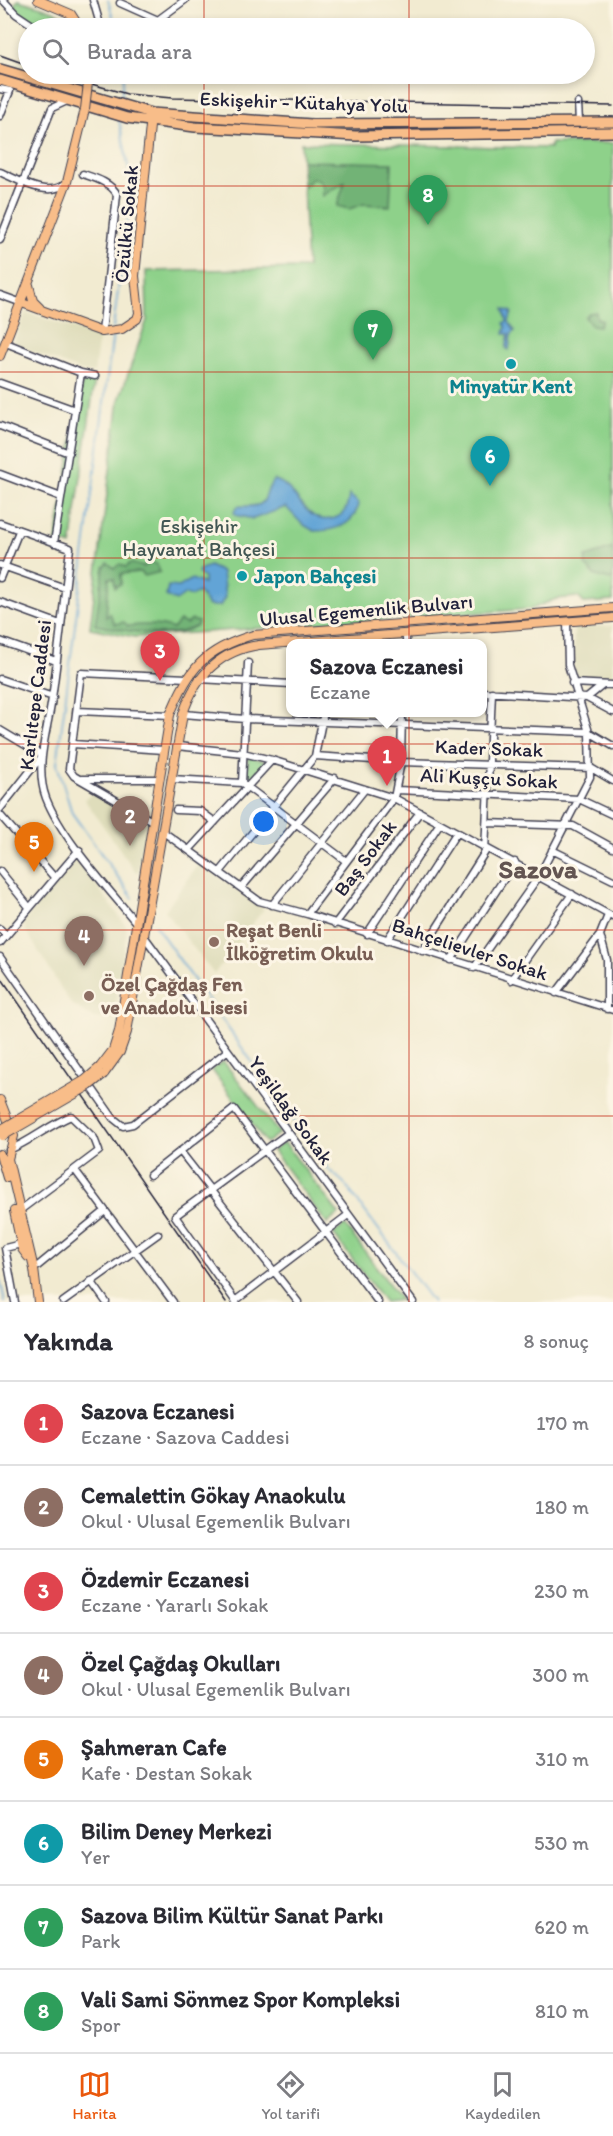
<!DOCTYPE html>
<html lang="tr">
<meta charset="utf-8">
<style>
:root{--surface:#fff;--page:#f2f2f3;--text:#2b2b33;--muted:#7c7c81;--line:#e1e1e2;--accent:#ea580c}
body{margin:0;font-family:Itim,sans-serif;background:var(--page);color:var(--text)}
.you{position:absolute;left:264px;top:822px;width:21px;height:21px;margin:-15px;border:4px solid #fff;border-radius:50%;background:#1a73e8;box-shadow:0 0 0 9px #1a73e833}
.badge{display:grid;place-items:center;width:39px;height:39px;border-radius:50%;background:var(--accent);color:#fff;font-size:20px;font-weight:700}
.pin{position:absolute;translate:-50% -50px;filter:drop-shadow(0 2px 3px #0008)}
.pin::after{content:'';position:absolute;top:32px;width:21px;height:18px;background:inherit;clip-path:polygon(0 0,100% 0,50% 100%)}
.popup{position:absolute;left:286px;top:639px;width:201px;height:78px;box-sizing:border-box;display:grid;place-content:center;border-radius:12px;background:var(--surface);filter:drop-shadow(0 2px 4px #0005);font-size:20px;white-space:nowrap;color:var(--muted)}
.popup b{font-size:22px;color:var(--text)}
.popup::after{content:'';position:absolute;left:50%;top:100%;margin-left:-12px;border:12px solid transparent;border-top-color:var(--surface)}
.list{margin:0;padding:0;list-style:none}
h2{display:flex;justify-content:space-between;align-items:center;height:78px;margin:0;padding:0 24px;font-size:26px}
h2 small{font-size:20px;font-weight:400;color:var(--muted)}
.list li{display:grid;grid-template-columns:39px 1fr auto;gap:18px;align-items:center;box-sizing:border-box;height:84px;padding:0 24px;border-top:2px solid var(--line)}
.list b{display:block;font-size:22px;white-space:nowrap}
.list p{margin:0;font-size:20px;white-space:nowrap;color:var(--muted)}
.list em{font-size:20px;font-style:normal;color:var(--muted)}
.icon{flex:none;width:33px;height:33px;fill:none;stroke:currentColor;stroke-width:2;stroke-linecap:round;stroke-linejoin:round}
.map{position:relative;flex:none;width:613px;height:1302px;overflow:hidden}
.search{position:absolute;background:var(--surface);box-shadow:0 3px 9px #0003;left:18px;right:18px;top:18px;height:66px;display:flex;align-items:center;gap:15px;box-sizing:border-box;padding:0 21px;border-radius:33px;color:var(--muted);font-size:22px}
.sheet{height:750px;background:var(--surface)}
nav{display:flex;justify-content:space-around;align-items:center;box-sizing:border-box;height:84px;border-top:2px solid var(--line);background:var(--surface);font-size:16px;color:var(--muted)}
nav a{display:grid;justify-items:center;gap:3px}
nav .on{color:var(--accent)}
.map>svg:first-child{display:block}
.built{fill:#dfddbb}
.green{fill:#8ed18a;stroke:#587a62;stroke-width:1.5}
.forest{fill:#72b376;stroke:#4a6a58;stroke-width:1.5}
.water{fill:#62a4d6;stroke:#426388;stroke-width:1.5}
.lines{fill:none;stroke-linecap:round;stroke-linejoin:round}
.stream{stroke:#62a4d6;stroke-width:1.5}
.minor-casing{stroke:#414052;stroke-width:9}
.major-casing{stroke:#414052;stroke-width:10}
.highway-casing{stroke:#414052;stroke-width:12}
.minor{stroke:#fff;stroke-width:6}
.major{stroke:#f8bd89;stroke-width:8}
.highway{stroke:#f8bd89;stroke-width:9}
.rail{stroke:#22223b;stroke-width:1.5}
.major-bridge-casing{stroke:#414052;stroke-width:10;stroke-linecap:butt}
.major-bridge{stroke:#f8bd89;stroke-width:8}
.grid{fill:none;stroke:#c8321e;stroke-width:1.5;stroke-opacity:0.55}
.culture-dot{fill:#0f9aa8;stroke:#fcf5e5;stroke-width:2}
.education-dot{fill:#8d6e63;stroke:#fcf5e5;stroke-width:2}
.labels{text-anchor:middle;stroke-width:6;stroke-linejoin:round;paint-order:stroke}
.street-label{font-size:20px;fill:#22223b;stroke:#fcf5e5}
.culture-label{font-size:20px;font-weight:bold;fill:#0d838f;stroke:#fcf5e5}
.park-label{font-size:20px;fill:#425753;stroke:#fcf5e5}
.education-label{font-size:20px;font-weight:bold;fill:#785e54;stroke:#fcf5e5;text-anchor:start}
.district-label{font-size:26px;font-weight:bold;fill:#635451;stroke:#fcf5e5}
</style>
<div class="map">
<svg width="613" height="1302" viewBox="0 0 613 1302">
<rect width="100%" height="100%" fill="#fcf5e5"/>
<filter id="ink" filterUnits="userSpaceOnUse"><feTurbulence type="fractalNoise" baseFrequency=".0167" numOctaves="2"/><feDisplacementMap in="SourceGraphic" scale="12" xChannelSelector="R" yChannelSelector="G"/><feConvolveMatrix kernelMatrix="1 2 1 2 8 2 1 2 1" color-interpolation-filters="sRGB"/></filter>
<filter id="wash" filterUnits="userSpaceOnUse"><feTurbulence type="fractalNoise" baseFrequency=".008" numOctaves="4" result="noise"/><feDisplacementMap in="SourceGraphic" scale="24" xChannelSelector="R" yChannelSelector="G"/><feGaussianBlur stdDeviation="1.35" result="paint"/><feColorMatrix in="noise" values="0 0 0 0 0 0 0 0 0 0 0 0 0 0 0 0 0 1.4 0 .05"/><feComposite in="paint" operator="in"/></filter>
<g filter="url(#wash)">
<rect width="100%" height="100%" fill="#f2ebd1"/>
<!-- built -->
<path class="built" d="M26,312L99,337L94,373L81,371L13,343Z
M613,626V680L574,679V627Z
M95,792L148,821L139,871L136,872L84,799Z
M77,859L127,927L113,1019L93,1018L70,1003L25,929L24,923L54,883Z
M199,863L264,909L214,974L165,911Z"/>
<!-- green -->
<path class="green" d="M18,0C39,6 61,10 75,28C48,29 33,26 13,6Z
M301,143L550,148L551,143H613V601L584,603L578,597L556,599L531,609L135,637L90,628L119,400L147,320L146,271L307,268Z
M83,376L95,378L71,546L56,541Z
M248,757L267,761L248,782L246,781Z
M223,1061L279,1133L266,1143L212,1070Z
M284,1142L339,1214L327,1224L273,1151Z
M345,1225L401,1300L385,1302L333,1234Z"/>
<!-- forest -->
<path class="forest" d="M302,161L392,163L390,206L364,204L349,209L337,206L345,182L322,196L323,186L319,180L312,178L303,189Z
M596,312L597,318L602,320L599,326L591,325L585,317L589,313Z
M613,548V578L610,580L594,575L585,565L586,557Z
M150,562L157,564L160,572L145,576L140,572L121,574V584L115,587L114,578H109L106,617L110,614L115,624L124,622L128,626C140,625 163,624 173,629L180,621L186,624L192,620L198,622L197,626C168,642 126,630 95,625L104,567L108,563L114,568L120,564L126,567L130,563L144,567Z"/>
<!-- water -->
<path class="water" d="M504,309L512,312L509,322L515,331L511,335L509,350L506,348L509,334H504L506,327L504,323L507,321Z
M274,480C297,484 304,528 335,518C346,514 348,505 349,495L358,502C357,525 334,531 314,531L302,524L286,507L253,519L235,515L234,511L238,506C275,508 259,497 274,480Z
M209,566L222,572L225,597L220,606H208L199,592L191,596L186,594L176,601L166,596L168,586L179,587L192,579L204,584V578L198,573L199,570Z"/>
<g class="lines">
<!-- stream -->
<path class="stream" d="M108,0L116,28
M121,100L124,74
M113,328L132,186L119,120
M113,333L57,764L72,813L133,898
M155,925L328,1169L343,1182L433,1302
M0,1279L5,1302"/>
</g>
</g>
<g filter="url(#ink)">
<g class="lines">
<defs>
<path id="minor" d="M3,0L16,14L37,28
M93,0L101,28
M120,3L158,20
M147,28L185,0
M0,89L10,91L0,116
M578,103L579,122
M0,172C19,180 48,199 66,183
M83,174C95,178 112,183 117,195L102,332
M0,240L52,108L67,101
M0,295L22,303
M6,343L81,373L95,376
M0,383L75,410
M0,426L69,453
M0,474L61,497
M0,523L70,548C64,598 59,649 52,698C48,730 34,766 46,798C62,839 108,888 137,924
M54,543L81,373
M0,565L65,588
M0,578L19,531
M0,602L60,624
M0,641L56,661
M406,644V633
M0,679L53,697
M199,679L291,684
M572,683L613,685
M483,692L587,698L613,712
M587,698L603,685
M77,711L170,715
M183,714L245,719L589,732L613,746
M0,730L42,755
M73,744L164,750
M177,746L243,753L272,760L394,798L613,917
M315,756L401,762L591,768L613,781
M82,779H159
M171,779L242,783L346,861
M242,783L248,663
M398,790L579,799L613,815
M0,809L42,756
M176,810L200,811L215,822
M0,815L54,877
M152,821L74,776L69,769L81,673L187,678
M487,823L573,826L613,848
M162,831L259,901L307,914L613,1010
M189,850L272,760
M552,850L613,880
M0,871L29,907
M220,872L315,756L324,712
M241,888L335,778
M272,905L365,789
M307,914L394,798L401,762L402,712
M335,924L420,812
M0,929L6,935
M367,934L440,823
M600,935L607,960V1009
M144,936L413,1302
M387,940L457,832
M0,943L79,850
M422,951L485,852L492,692
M0,957L113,1118L123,1126L133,1124L227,1051
M451,960L515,862
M474,968L539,876L590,777L589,732L568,665L567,621
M511,980L572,894
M556,993L600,935L608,915
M9,1150C31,1141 49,1125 71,1116L94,1138L99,1151L19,1211
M180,1151L298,1302
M75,1170L173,1302
M150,1175L234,1109L378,1302
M34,1269L105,1211
M91,1281L106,1302
M235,1301L348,1215
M15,1302L5,1248L21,1244
M63,1302L158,1234
M236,1302L175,1216L287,1134"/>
<path id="major" d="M38,0L71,14L80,28
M29,285L33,301L40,308
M22,303L102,332L122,329L137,319L139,313L135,276L151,116
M0,356L67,182L85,109
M100,1067L113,1050L119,1031L170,715C188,669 205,649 253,635L613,608
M104,1074L120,1052L127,1032L183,714C195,677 219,651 259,645L613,618
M0,1100L14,1136L8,1159L34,1269L38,1302
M0,1154L7,1178
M14,1211L22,1249L28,1257L31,1256"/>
<path id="highway" d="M0,69L151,113L312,124L613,122
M0,80L127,118L195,127L356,136L613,132"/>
</defs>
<!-- minor casing -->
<use href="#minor" class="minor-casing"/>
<!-- major casing -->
<use href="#major" class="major-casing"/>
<!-- highway casing -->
<use href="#highway" class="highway-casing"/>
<!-- minor -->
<use href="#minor" class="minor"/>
<!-- major -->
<use href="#major" class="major"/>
<!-- highway -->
<use href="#highway" class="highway"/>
<!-- rail -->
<path class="rail" d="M0,55L28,65
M56,74L127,94L172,98L613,106
M0,976L226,1302"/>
<defs>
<path id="major-bridge" d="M85,109L89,74
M0,1130L85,1080L100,1067
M3,1136L89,1086L104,1074"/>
</defs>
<!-- major-bridge casing -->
<use href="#major-bridge" class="major-bridge-casing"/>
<!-- major-bridge -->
<use href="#major-bridge" class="major-bridge"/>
</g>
</g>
<!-- grid -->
<path class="grid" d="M204,0V28M409,0V28M204,74V1302M409,74V1302M0,186H613M0,372H613M0,558H613M0,744H613M0,930H613M0,1116H613"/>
<!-- markers -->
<g class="culture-dot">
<circle cx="511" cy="364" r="6"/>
<circle cx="242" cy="576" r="6"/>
</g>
<g class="education-dot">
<circle cx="214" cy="942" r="6"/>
<circle cx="89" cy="996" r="6"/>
</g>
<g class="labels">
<!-- street labels -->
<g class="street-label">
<text transform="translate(304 102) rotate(2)" y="7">Eskişehir - Kütahya Yolu</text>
<text transform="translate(126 224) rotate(-85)" y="7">Özülkü Sokak</text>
<text transform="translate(366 610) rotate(-5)" y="7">Ulusal Egemenlik Bulvarı</text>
<text transform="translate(35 695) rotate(-83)" y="7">Karlıtepe Caddesi</text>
<text transform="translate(489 748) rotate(2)" y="7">Kader Sokak</text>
<text transform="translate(489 778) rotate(3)" y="7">Ali Kuşçu Sokak</text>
<text transform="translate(365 858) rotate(-53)" y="7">Baş Sokak</text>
<text transform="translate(470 949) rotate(18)" y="7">Bahçelievler Sokak</text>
<text transform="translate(291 1110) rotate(54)" y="7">Yeşildağ Sokak</text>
</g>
<!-- culture labels -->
<g class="culture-label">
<text x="511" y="393">Minyatür Kent</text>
<text x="254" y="583" text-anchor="start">Japon Bahçesi</text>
</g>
<!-- park labels -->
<g class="park-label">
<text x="199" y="533">Eskişehir<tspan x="199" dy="23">Hayvanat Bahçesi</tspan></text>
</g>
<!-- education labels -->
<g class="education-label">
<text x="226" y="937">Reşat Benli<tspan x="226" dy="23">İlköğretim Okulu</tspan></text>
<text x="101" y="991">Özel Çağdaş Fen<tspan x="101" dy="23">ve Anadolu Lisesi</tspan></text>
</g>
<!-- district labels -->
<g class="district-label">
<text x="538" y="878">Sazova</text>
</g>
</g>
</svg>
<div class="you"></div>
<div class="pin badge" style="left:387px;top:786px;background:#e0444e">1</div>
<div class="popup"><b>Sazova Eczanesi</b>Eczane</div>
<div class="pin badge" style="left:130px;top:846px;background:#8d6e63">2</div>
<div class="pin badge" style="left:160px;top:681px;background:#e0444e">3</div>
<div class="pin badge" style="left:84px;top:966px;background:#8d6e63">4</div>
<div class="pin badge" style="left:34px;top:872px;background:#e8710a">5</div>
<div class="pin badge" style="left:490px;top:486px;background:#0f9aa8">6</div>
<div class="pin badge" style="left:373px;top:360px;background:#2e9e5b">7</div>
<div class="pin badge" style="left:428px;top:225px;background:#2e9e5b">8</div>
<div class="search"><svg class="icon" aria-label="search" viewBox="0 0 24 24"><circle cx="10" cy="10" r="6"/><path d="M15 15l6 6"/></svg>Burada ara</div>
</div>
<section class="sheet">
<h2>Yakında<small>8 sonuç</small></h2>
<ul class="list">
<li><span class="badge" style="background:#e0444e">1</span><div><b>Sazova Eczanesi</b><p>Eczane · Sazova Caddesi</p></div><em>170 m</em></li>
<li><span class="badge" style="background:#8d6e63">2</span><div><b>Cemalettin Gökay Anaokulu</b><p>Okul · Ulusal Egemenlik Bulvarı</p></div><em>180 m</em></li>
<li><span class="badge" style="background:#e0444e">3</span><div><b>Özdemir Eczanesi</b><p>Eczane · Yararlı Sokak</p></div><em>230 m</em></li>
<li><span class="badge" style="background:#8d6e63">4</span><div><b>Özel Çağdaş Okulları</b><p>Okul · Ulusal Egemenlik Bulvarı</p></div><em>300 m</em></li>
<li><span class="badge" style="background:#e8710a">5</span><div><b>Şahmeran Cafe</b><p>Kafe · Destan Sokak</p></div><em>310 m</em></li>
<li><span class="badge" style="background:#0f9aa8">6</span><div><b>Bilim Deney Merkezi</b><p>Yer</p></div><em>530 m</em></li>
<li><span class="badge" style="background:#2e9e5b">7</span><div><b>Sazova Bilim Kültür Sanat Parkı</b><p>Park</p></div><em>620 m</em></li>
<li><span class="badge" style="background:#2e9e5b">8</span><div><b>Vali Sami Sönmez Spor Kompleksi</b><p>Spor</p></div><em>810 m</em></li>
</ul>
</section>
<nav>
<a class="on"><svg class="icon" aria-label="map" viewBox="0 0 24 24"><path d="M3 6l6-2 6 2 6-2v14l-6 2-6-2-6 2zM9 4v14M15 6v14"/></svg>Harita</a>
<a><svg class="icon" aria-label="directions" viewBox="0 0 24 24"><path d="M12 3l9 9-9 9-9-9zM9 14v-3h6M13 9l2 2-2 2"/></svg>Yol tarifi</a>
<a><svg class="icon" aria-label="saved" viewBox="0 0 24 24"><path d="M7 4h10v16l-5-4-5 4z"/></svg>Kaydedilen</a>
</nav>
